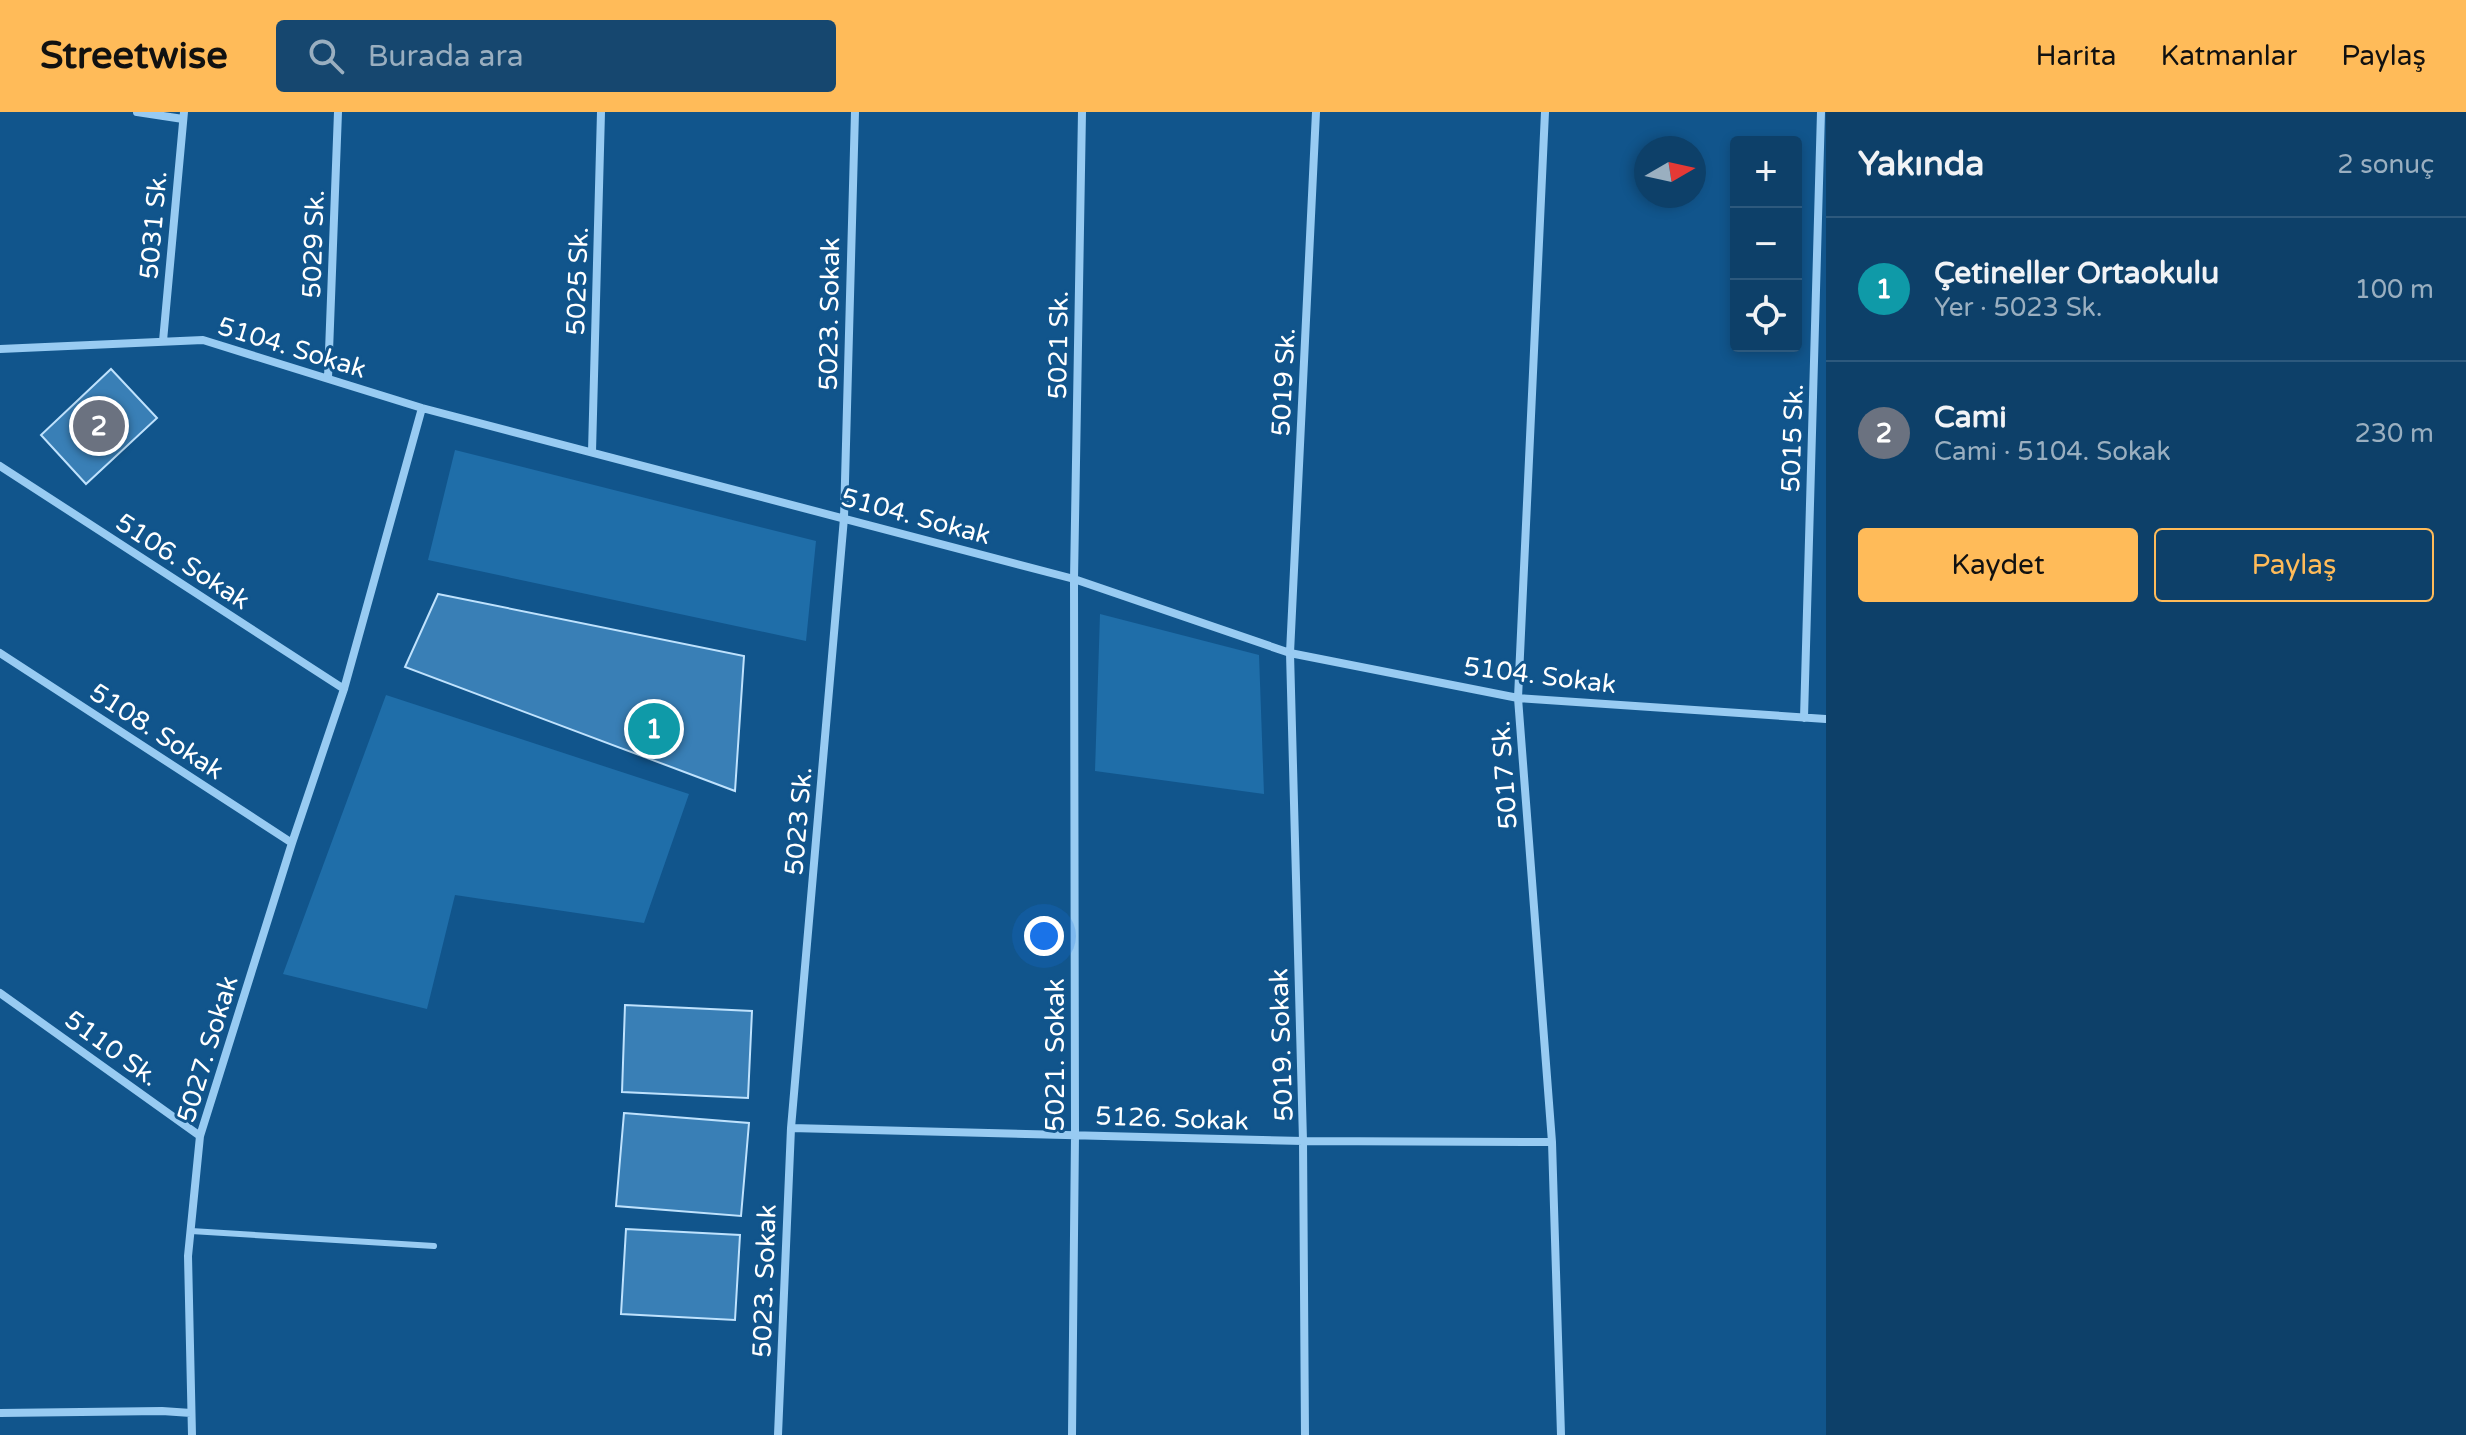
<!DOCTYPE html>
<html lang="tr">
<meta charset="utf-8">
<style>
:root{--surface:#0d4069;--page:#16476f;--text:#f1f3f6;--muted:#9aafc0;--line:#2d597d;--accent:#ffbb59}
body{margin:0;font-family:"Varela Round",sans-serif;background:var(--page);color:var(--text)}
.controls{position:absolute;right:24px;top:24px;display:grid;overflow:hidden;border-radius:8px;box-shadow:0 4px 12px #0003}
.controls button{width:72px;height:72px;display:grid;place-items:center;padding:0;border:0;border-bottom:2px solid var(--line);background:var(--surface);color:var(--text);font:40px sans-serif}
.compass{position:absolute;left:1634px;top:24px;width:72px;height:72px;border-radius:50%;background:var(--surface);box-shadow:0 4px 12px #0003;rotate:81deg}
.you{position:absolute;left:1044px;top:824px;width:28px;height:28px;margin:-20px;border:6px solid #fff;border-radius:50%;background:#1a73e8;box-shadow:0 0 0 12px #1a73e833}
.badge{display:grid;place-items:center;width:52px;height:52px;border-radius:50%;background:var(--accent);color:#fff;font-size:26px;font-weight:700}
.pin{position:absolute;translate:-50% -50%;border:4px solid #fff;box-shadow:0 2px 8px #0006}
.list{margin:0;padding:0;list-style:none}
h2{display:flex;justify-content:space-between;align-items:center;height:104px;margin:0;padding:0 32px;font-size:34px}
h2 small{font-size:26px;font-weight:400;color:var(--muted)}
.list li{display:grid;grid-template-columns:52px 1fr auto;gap:24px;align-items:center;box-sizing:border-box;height:144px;padding:0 32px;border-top:2px solid var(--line)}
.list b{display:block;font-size:30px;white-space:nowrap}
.list p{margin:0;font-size:26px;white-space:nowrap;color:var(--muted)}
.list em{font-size:26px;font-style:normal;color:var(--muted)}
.actions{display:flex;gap:16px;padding:24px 32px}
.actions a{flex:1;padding:18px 0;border:2px solid var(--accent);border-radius:8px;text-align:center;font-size:28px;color:var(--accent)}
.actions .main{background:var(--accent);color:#111}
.icon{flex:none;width:44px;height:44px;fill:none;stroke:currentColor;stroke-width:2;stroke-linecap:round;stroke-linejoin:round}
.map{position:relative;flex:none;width:1826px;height:1323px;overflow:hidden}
header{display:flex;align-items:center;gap:48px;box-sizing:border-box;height:112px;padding:0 40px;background:var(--accent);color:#111}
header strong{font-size:38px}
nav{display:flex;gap:44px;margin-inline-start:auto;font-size:28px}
.search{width:560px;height:72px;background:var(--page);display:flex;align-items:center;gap:20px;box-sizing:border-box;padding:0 28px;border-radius:8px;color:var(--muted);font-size:30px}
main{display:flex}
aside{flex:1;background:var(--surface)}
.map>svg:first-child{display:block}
.green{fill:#1f6ea9}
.building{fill:#397fb6;stroke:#bfe2fd;stroke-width:2}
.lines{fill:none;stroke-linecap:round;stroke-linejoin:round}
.lane{stroke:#98cbf2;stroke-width:6}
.street{stroke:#98cbf2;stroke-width:8}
.labels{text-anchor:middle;stroke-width:6;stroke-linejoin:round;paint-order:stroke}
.street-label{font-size:26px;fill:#fff;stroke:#11558c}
</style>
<header>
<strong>Streetwise</strong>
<div class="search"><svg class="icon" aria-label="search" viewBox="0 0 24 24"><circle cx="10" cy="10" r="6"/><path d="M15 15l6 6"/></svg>Burada ara</div>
<nav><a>Harita</a><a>Katmanlar</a><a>Paylaş</a></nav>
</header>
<main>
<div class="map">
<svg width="1826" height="1323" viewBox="0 0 1826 1323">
<rect width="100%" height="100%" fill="#11558c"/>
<!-- green -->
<path class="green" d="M455,338L816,429L806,529L428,448Z
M1100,502L1259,543L1264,682L1095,659Z
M386,583L689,682L644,811L455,783L427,897L283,862Z"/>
<!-- building -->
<path class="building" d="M111,257L157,306L86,372L41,323Z
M438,482L744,544L735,679L405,555Z
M625,893L752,899L748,986L622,980Z
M624,1001L749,1011L741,1104L616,1094Z
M626,1117L740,1123L735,1208L621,1202Z"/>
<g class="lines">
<!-- lane -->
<path class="lane" d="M191,1119L434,1134"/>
<!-- street -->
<path class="street" d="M137,0L183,7
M1545,0L1518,586L1552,1030L1561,1323
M163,229L184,0
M0,237L203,228L422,296L1074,467L1290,541L1518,586L1826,607
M328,266L338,0
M592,340L601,0
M0,354L344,577
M0,541L292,731
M1804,606L1821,0
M0,881L200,1024
M791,1016L1303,1029L1552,1030
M0,1301L162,1299L191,1301
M192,1323L188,1144L200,1024L292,731L344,577L422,296
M778,1323L791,1016L844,406L855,0
M1072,1323L1075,1023L1074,467L1082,0
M1305,1323L1303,1029L1290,541L1316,0"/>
</g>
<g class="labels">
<!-- street labels -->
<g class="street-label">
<text transform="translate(153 113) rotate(-85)" y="9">5031 Sk.</text>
<text transform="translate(313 132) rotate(-88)" y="9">5029 Sk.</text>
<text transform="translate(577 169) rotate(-88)" y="9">5025 Sk.</text>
<text transform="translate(829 202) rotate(-89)" y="9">5023. Sokak</text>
<text transform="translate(1058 233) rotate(-89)" y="9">5021 Sk.</text>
<text transform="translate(292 235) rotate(17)" y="9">5104. Sokak</text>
<text transform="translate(1283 270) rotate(-87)" y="9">5019 Sk.</text>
<text transform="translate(1792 326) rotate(-88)" y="9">5015 Sk.</text>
<text transform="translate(916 404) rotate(15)" y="9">5104. Sokak</text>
<text transform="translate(183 449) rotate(33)" y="9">5106. Sokak</text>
<text transform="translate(1540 563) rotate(7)" y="9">5104. Sokak</text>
<text transform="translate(157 619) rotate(33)" y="9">5108. Sokak</text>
<text transform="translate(1504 663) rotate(-94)" y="9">5017 Sk.</text>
<text transform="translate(798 709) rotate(-85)" y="9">5023 Sk.</text>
<text transform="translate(1281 933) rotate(-92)" y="9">5019. Sokak</text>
<text transform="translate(112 936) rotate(36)" y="9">5110 Sk.</text>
<text transform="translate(207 937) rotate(-73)" y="9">5027. Sokak</text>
<text transform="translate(1055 943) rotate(-90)" y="9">5021. Sokak</text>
<text transform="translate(1172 1006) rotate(2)" y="9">5126. Sokak</text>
<text transform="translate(764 1169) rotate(-88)" y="9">5023. Sokak</text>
</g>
</g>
</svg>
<div class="controls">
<button>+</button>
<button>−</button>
<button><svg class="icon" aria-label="locate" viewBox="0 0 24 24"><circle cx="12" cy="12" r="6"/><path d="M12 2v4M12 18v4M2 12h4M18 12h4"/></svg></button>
</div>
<svg class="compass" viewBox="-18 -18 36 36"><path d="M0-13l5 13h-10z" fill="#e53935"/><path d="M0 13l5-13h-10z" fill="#9aafc0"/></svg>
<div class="you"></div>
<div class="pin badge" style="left:654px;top:617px;background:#0f9aa8">1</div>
<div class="pin badge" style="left:99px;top:314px;background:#6b7280">2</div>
</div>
<aside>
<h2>Yakında<small>2 sonuç</small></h2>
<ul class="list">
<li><span class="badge" style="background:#0f9aa8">1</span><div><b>Çetineller Ortaokulu</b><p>Yer · 5023 Sk.</p></div><em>100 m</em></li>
<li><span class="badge" style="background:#6b7280">2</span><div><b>Cami</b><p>Cami · 5104. Sokak</p></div><em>230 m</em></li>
</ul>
<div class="actions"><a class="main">Kaydet</a><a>Paylaş</a></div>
</aside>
</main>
